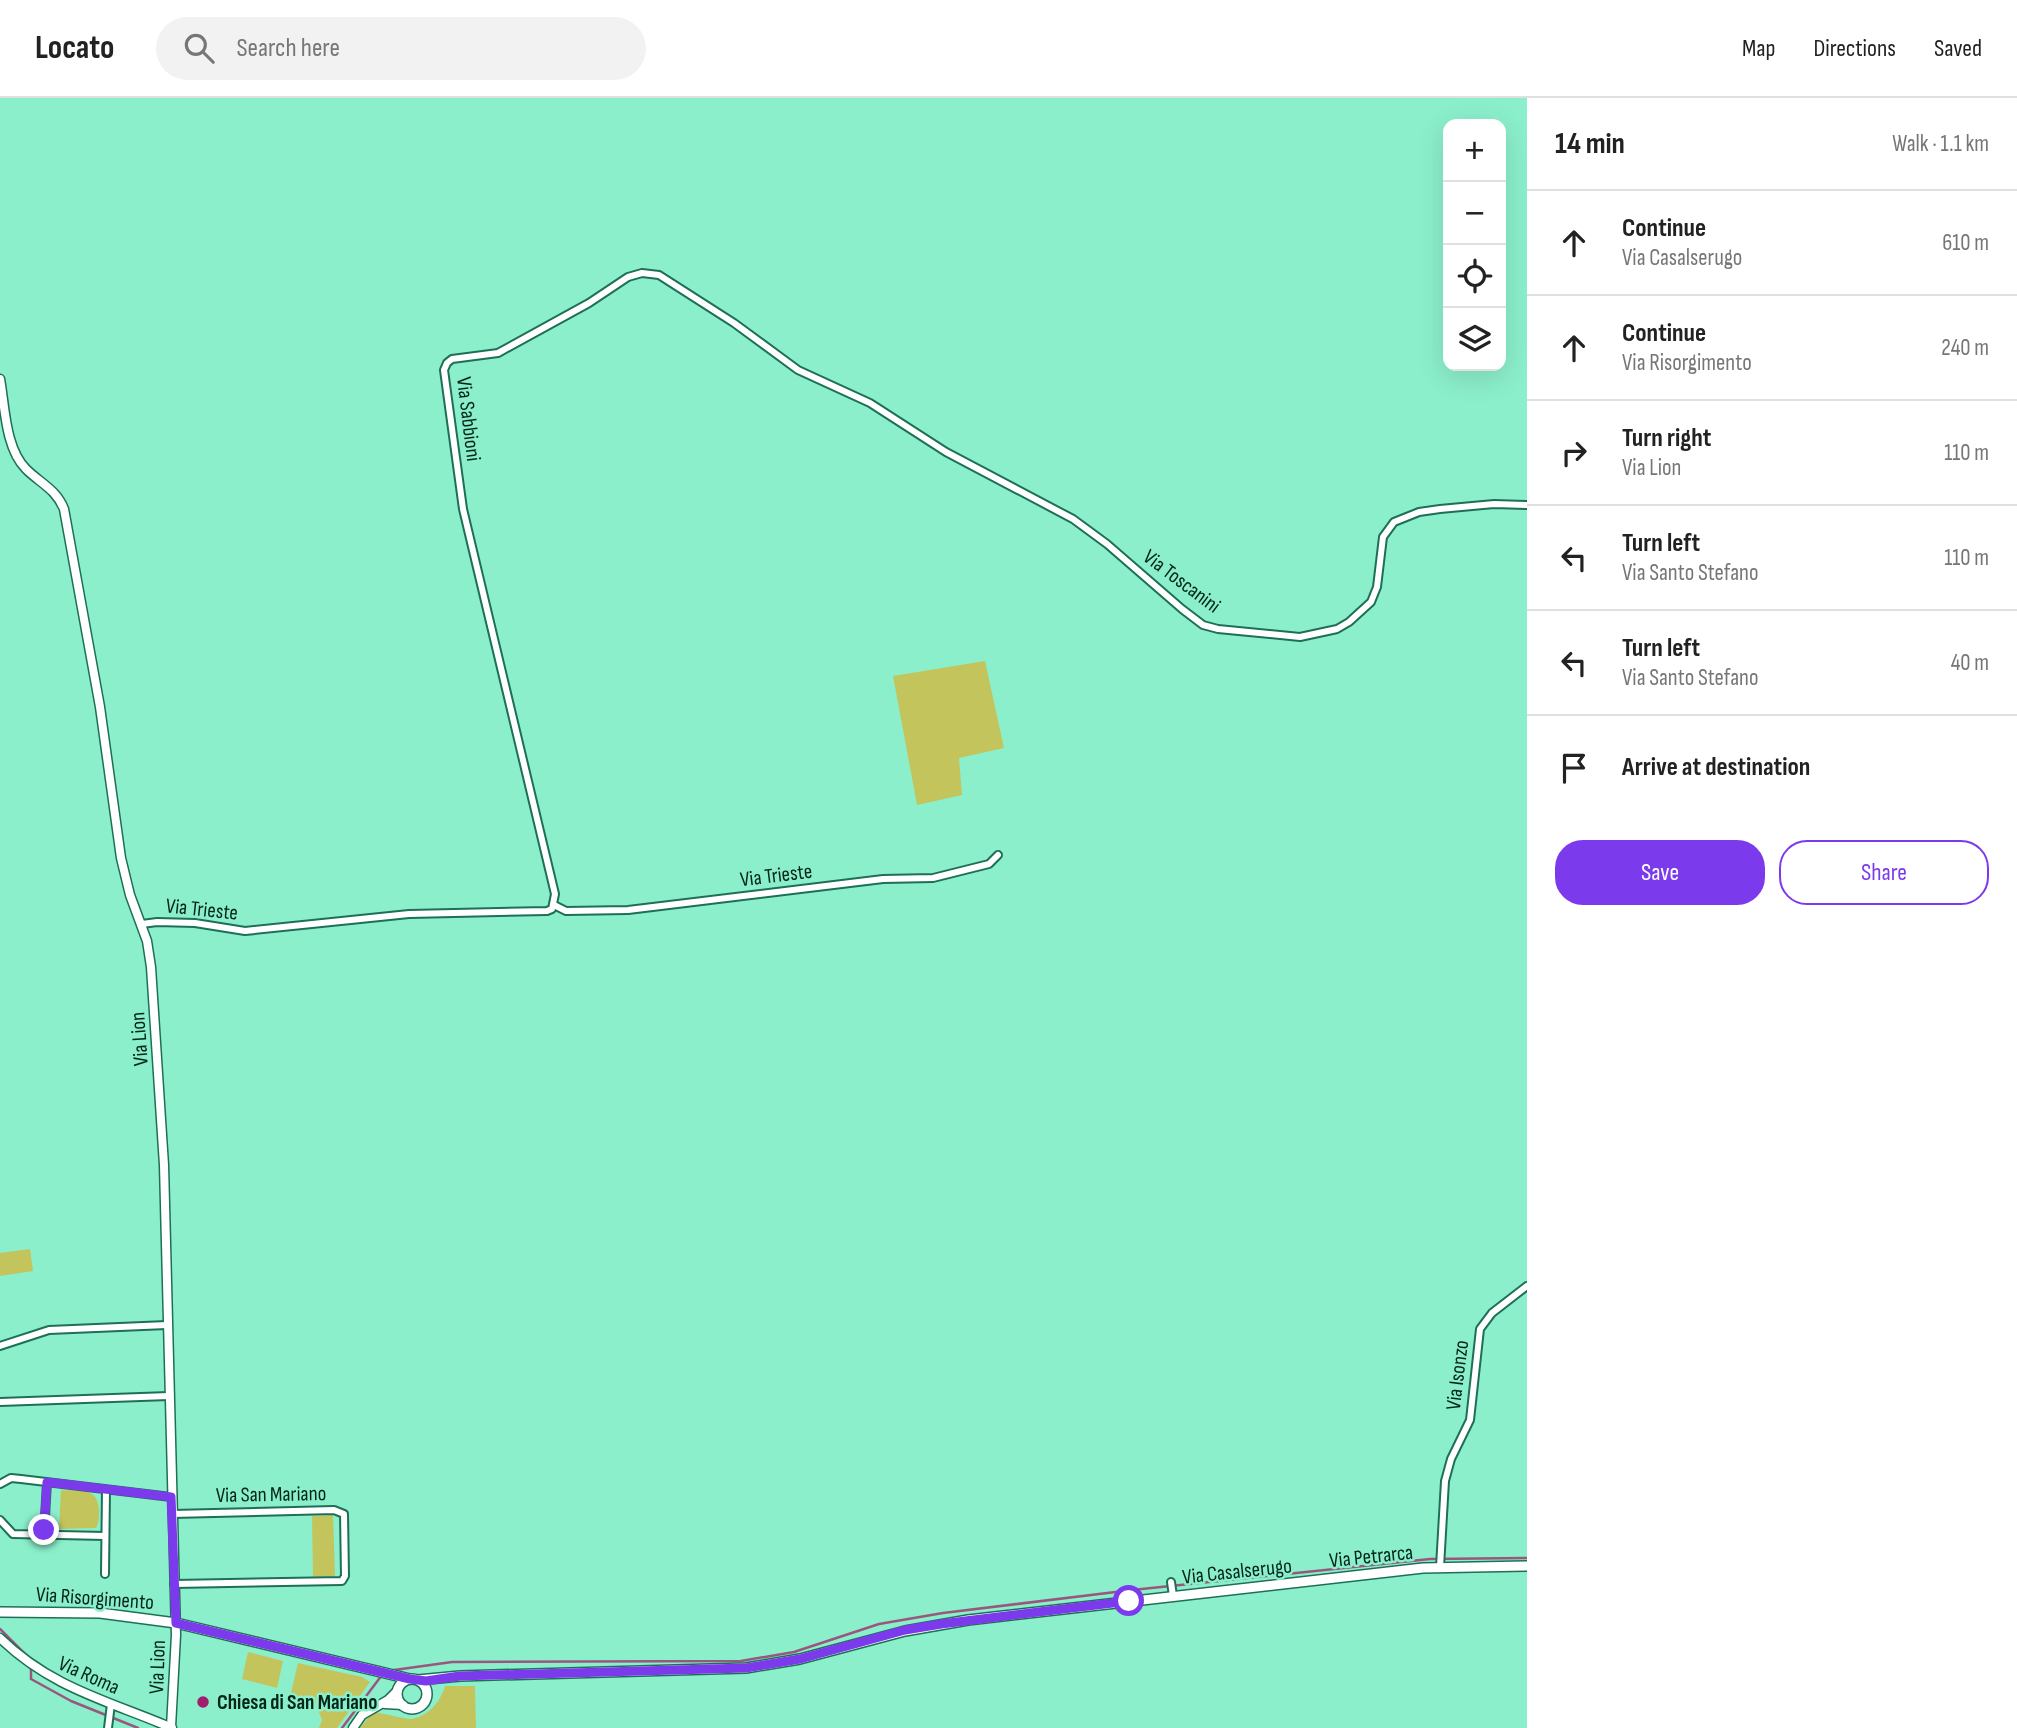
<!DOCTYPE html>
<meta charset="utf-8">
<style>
:root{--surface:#fff;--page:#f2f2f2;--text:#222;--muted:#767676;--line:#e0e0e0;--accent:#7c3aed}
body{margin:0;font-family:"Sofia Sans Condensed",sans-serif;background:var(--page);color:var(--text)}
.controls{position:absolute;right:21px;top:21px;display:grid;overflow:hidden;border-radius:14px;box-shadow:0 7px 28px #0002}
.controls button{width:63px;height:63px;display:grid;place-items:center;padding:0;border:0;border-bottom:2px solid var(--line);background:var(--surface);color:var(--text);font:35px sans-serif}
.stop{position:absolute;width:21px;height:21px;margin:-16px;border:5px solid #7c3aed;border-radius:50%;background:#fff}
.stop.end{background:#7c3aed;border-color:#fff;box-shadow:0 2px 7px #0008}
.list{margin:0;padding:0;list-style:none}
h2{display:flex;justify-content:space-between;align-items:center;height:91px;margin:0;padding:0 28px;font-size:30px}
h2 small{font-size:23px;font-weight:400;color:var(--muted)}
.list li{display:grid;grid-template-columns:46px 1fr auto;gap:21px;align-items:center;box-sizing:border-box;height:105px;padding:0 28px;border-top:2px solid var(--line)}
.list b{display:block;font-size:26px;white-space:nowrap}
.list p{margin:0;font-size:23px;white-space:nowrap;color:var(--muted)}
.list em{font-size:23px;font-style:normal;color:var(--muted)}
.actions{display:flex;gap:14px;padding:21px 28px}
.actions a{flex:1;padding:16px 0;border:2px solid var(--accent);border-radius:28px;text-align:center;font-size:24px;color:var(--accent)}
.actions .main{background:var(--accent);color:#fff}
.icon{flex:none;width:38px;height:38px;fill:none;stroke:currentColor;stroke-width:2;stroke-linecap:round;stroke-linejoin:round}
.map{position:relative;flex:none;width:1527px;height:1630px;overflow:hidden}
header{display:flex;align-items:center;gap:42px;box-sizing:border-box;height:98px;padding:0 35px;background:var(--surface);border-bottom:2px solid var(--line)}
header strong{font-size:33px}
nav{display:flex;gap:38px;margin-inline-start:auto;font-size:24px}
.search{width:490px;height:63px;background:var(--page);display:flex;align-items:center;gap:18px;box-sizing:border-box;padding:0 24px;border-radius:38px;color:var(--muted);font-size:26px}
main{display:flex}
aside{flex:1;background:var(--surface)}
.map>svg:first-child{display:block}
.green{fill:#c4c45c}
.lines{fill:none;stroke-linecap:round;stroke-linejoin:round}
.stream{stroke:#9a577d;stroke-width:2.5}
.minor-casing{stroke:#1e6f57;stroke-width:10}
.tertiary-casing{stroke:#1e6f57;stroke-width:11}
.secondary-casing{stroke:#1e6f57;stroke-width:12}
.minor{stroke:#fff;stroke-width:6}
.tertiary{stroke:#fff;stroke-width:8}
.secondary{stroke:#fff;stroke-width:9}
.route{stroke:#7c3aed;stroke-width:9}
.poi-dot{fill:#a01e6e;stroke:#8befcb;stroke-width:2.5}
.labels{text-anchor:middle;stroke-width:5;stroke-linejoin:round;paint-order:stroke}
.street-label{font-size:21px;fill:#04251a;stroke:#8befcb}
.poi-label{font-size:21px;font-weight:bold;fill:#04251a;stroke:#8befcb;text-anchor:start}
</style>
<header>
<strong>Locato</strong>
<div class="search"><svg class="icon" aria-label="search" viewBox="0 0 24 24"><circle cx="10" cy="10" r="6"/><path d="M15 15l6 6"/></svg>Search here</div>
<nav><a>Map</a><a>Directions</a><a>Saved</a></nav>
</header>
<main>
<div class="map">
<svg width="1527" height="1630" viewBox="0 0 1527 1630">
<rect width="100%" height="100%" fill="#8befcb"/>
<!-- green -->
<path class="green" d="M985,563L1004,650L959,660L962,697L917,707L893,578Z
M30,1151L33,1173L0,1178V1155Z
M61,1392C80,1393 99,1389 99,1413C99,1420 99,1425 96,1430L59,1431Z
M333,1417L335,1478L313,1479L312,1418Z
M248,1554L283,1563L277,1590L242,1581Z
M298,1565L362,1579L370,1584L337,1630H319L322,1622C317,1606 310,1600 294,1600L291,1595Z
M445,1588H475L476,1630H360L373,1614C382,1615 405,1621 411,1621C429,1618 440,1604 445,1588Z"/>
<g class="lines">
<!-- stream -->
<path class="stream" d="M0,1531L27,1558
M31,1570V1581L71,1603L138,1630
M387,1573L452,1564L741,1563L794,1554L879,1526L943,1515L1132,1492L1430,1461L1527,1460
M342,1630L382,1577"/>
<defs>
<path id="minor" d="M554,807L566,813L628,812L883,781L933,780L989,766L998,757
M142,826L157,824L195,825L245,833L409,816L547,813L552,811L555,796L463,411L444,272L447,265L452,261L498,255L589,205L628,179L642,175L659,177L734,225L798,272L870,305L946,354L1073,421L1107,446L1182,511L1203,527L1218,531L1300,539L1337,531L1349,524L1371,504L1377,489L1383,439L1394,424L1419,414L1440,411L1494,406L1527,407
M0,1248L49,1232L167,1227
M0,1304L169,1298
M0,1386L11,1380L21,1381L171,1399
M172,1416L334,1412L344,1416L345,1478L342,1483L174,1486
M0,1422L13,1436L105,1438
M44,1437L47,1384
M1440,1469L1445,1383L1451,1361L1470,1322L1480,1231L1492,1215L1527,1188
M105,1476L106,1391
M1171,1484L1173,1498
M108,1630L111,1606"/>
<path id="tertiary" d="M0,281C5,308 5,350 26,371C40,385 56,391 64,411L100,609L121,760L130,797L147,843L151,869L164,1067L176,1537L171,1629
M0,1540C51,1590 109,1603 172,1630
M385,1606L403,1607
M353,1630L362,1617L388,1602L398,1592"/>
<path id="secondary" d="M0,1514L100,1515L176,1525L410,1581
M397 1596a15 15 0 1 1 30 0a15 15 0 1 1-30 0Z
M418,1582L460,1578L746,1570L800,1561L905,1533L968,1522L1423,1470L1527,1468"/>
</defs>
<!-- minor casing -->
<use href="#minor" class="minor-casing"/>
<!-- tertiary casing -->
<use href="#tertiary" class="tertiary-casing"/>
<!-- secondary casing -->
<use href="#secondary" class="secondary-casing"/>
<!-- minor -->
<use href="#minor" class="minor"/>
<!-- tertiary -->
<use href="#tertiary" class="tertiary"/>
<!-- secondary -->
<use href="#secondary" class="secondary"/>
</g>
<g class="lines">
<!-- route -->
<path class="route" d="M44,1432L47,1384L171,1399L176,1525L410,1581L426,1583L460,1578L746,1570L800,1561L905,1532L941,1526L1129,1503"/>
</g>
<!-- markers -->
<circle class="poi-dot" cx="203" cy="1604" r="7"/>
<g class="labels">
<!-- street labels -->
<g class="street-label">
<text transform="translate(469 321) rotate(83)" y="7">Via Sabbioni</text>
<text transform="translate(1182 483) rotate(37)" y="7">Via Toscanini</text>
<text transform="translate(776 777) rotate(-7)" y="7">Via Trieste</text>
<text transform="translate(202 811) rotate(6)" y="7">Via Trieste</text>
<text transform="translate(139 941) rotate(-94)" y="7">Via Lion</text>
<text transform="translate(1457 1277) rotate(-83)" y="7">Via Isonzo</text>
<text transform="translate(271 1396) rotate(-1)" y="7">Via San Mariano</text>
<text transform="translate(1371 1458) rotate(-6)" y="7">Via Petrarca</text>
<text transform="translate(1237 1473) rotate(-6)" y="7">Via Casalserugo</text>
<text transform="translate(95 1500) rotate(4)" y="7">Via Risorgimento</text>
<text transform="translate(157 1569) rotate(-88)" y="7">Via Lion</text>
<text transform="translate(89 1577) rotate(24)" y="7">Via Roma</text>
</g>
<!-- poi labels -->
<g class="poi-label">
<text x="217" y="1611">Chiesa di San Mariano</text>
</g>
</g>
</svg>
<div class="controls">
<button>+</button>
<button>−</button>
<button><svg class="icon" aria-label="locate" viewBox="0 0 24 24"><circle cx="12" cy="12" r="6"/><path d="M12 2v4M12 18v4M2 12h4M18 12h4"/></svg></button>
<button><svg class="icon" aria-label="layers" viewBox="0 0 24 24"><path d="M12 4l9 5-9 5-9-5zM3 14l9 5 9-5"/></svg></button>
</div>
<div class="stop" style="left:1129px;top:1503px"></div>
<div class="stop end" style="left:44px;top:1432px"></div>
</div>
<aside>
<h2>14 min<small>Walk · 1.1 km</small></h2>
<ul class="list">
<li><svg class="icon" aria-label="ahead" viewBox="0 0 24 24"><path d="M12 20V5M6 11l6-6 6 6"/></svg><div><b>Continue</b><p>Via Casalserugo</p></div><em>610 m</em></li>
<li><svg class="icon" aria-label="ahead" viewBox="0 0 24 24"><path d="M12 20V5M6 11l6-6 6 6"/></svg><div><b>Continue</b><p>Via Risorgimento</p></div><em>240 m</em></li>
<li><svg class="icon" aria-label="right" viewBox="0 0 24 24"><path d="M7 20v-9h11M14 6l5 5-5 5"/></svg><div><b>Turn right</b><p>Via Lion</p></div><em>110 m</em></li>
<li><svg class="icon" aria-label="left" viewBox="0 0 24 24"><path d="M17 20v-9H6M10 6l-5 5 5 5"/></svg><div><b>Turn left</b><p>Via Santo Stefano</p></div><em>110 m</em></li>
<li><svg class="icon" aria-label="left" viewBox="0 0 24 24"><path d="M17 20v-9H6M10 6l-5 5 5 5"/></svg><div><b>Turn left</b><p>Via Santo Stefano</p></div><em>40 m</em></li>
<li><svg class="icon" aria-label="arrive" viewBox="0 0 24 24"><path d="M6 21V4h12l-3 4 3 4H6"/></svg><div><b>Arrive at destination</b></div></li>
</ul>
<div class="actions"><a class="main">Save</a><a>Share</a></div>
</aside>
</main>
